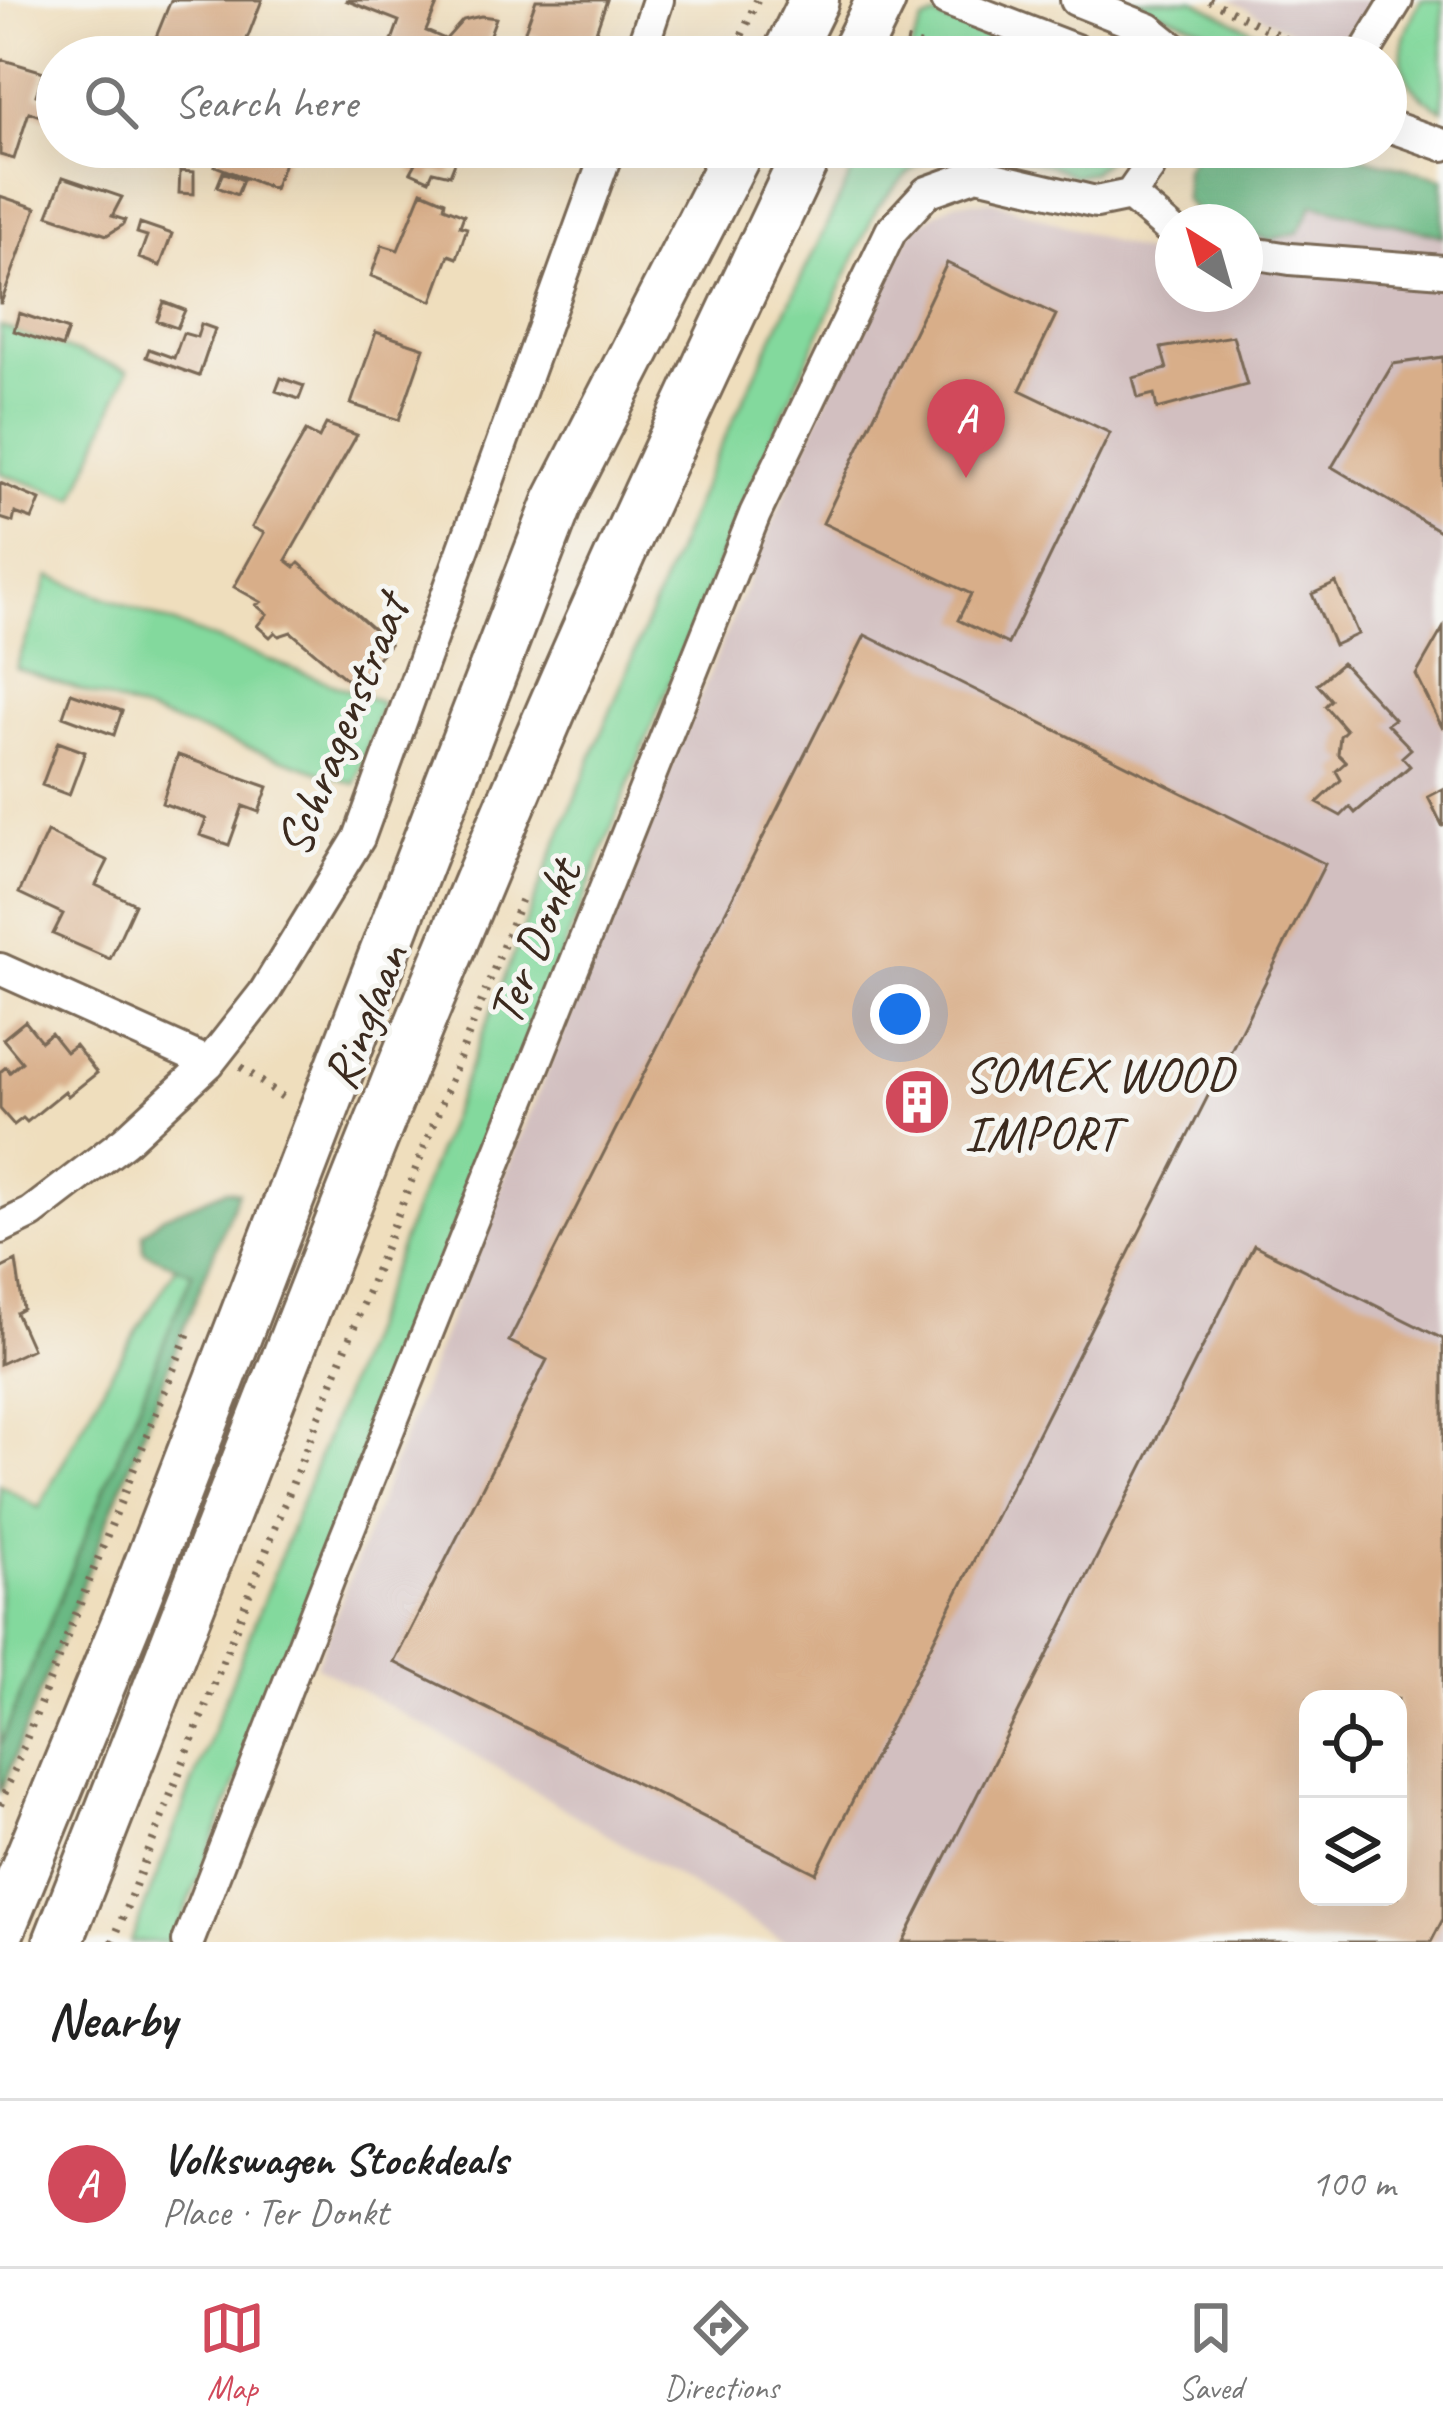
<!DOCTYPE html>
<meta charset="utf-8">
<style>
:root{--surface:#fff;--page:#f2f2f2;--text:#222;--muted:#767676;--line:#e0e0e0;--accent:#d1495b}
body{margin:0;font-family:Caveat,sans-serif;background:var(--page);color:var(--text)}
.controls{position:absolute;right:36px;bottom:36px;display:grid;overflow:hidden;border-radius:24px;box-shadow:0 12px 48px #0002}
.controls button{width:108px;height:108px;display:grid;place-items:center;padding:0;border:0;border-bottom:3px solid var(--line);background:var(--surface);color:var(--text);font:60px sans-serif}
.compass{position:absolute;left:1155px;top:204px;width:108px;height:108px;border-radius:50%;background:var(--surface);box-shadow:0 12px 48px #0002;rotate:323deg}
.you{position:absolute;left:900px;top:1014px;width:42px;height:42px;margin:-30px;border:9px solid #fff;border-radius:50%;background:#1a73e8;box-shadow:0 0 0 18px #1a73e833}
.badge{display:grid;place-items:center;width:78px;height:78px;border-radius:50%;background:var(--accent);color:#fff;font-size:39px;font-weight:700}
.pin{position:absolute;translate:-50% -99px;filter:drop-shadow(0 3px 6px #0008)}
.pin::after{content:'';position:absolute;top:63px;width:42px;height:36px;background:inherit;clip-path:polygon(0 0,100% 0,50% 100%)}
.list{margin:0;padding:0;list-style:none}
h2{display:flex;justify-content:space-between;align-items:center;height:156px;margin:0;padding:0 48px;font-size:51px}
h2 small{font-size:39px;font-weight:400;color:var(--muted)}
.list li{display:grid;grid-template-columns:78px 1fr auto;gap:36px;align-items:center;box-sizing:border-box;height:168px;padding:0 48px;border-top:3px solid var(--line)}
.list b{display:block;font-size:45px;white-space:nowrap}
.list p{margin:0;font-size:39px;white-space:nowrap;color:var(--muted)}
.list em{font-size:39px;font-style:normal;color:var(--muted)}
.icon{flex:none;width:66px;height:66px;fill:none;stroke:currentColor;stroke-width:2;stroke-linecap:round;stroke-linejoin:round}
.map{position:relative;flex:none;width:1443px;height:1942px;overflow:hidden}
.search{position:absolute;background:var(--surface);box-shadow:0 12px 48px #0002;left:36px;right:36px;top:36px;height:132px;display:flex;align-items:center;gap:30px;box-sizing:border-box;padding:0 42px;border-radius:66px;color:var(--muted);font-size:45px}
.sheet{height:324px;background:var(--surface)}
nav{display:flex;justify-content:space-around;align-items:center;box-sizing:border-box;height:168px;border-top:3px solid var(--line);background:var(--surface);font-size:33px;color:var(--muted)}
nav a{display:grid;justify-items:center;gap:6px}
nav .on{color:var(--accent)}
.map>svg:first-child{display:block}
.industrial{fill:#d2bfc0;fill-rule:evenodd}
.green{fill:#83d99d;stroke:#5f825e;stroke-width:3}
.forest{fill:#6ab984;stroke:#527251;stroke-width:3}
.building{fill:#d8ae89;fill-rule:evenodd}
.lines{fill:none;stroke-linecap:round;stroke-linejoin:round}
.street-casing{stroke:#7a6956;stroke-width:36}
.primary-casing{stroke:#7a6956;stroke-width:54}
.path{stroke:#7a6956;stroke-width:8;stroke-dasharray:3 9;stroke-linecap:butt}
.street{stroke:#fff;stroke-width:30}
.primary{stroke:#fff;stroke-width:48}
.labels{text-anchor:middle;stroke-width:10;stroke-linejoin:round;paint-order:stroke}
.street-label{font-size:51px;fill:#3b2a1e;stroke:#f6f6f2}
.poi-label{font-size:51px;fill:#3b2a1e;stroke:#f6f6f2;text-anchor:start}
</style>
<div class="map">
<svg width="1443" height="1942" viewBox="0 0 1443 1942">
<rect width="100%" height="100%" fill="#f6f6f2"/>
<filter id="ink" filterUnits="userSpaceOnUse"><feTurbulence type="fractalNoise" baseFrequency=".00833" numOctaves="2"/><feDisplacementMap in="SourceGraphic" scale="24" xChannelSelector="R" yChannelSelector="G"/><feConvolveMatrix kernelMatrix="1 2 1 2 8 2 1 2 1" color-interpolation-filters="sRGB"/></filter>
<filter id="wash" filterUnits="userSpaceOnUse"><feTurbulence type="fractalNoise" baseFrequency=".004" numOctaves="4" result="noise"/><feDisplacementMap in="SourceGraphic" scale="48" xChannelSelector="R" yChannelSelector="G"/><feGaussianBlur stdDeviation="2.7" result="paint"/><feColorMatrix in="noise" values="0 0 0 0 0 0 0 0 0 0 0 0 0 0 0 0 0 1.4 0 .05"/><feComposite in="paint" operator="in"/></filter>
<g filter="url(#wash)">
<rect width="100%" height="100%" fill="#efdebd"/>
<!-- industrial -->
<path class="industrial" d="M1230,0H1374L1360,24L1326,49Z
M993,201L1173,262V294H1245V233L1270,240L1312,204L1443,236V1942H785L452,1741L316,1666L503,1179L736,609L836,376L913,227L956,202ZM1308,1699H1398V1897H1308Z"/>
<!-- green -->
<path class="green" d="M1130,0H1194L1302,57H1276Z
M1421,0H1443V110C1390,82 1394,46 1421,0Z
M935,17L1045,57H907L923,22Z
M864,147H970C919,154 909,171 877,208L748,490L649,733L173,1942H131L553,852L707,475Z
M973,147H1121L1092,172L1074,176L1050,165Z
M0,326L128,370L75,499L0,473Z
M49,576L382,703L355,784L16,668Z
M177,1266L193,1272L0,1746V1485L39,1508L108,1378Z"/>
<!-- forest -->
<path class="forest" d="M1198,147H1322L1443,178V236L1313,204L1299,232L1270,240L1245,233V222H1205L1185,200V169Z
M226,1190L238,1192L0,1793V1746L192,1273L144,1252L143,1234L162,1217Z"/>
<g id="blocks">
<!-- building -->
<path class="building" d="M171,0H262L240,57H148Z
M345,0H439L426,31L443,38L437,57H386L399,21Z
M536,0H607L587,57H553L557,44L524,33Z
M481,16L496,18L483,53L446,39L463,20Z
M0,59L44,72L36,95L50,100L52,93L57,94V122L29,112L14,159L0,155Z
M222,147H290L274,189L215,166Z
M374,147H461L450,175L433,171L429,180L411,172L416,163Z
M180,171L194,172V194L179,193Z
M223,172L243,180L237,195L217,187Z
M63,177L122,197L112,216L125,220L123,225L107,235L48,215Z
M422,191L445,201L444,207L464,215L460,226L467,228L457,258L449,255L432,301L371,276L382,245L398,250Z
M0,196L36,208L1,303H0Z
M140,223L172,234L160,266L139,258L147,236L137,233Z
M947,263L1056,315L1020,390L1110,433L1008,644L958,620L971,594L823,523Z
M164,302L185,310L177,328L157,321Z
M19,313L68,330L62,347L14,331Z
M201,324L215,329L199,376L146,357L149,349L174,358L183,333L197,337Z
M376,332L424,348L399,420L351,404Z
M1233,336L1247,385L1157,409L1154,394L1138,398L1133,378L1167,369L1161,348Z
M1443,357V533L1332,467L1393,364Z
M281,378L304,386L299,399L276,391Z
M326,424L357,435L286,560L295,567L299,563L390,644L354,686L291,632L279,636L275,632L270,637L257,626L267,614L256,605L261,602L234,587L264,533L252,527L306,431L319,438Z
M0,483L40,500L32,519L15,513L13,522L0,518Z
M1336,583L1358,634L1334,645L1312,594Z
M1443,628V729L1416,675Z
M865,635L1325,864L816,1873L394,1662L547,1360L509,1341Z
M1342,663L1394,719L1387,724L1411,749L1402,757L1410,766L1355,813L1350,807L1341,816L1317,803L1341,780L1336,771L1346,762L1338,754L1340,736L1346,730L1325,706L1331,700L1317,684Z
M71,693L122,711L114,735L63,716Z
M58,742L85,752L69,795L42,785Z
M178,755L268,787L259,812L243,806L229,845L200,835L206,819L162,803Z
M1443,789V827L1428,797Z
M47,832L108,861L96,885L135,904L110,959L53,934L63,914L19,893Z
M25,1021L41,1041L51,1033L66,1052L75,1045L97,1073L68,1096L65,1091L27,1122L23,1118L14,1125L0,1109V1072L6,1067L10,1072L22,1062L3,1039Z
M1254,1245L1443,1339V1919L1431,1942H903ZM1308,1699H1398V1897H1308Z
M16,1261L23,1309L16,1313L32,1349L0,1364V1269Z"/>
</g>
</g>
<g filter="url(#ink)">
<use href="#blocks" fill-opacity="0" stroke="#7a6956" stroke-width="3"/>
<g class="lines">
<defs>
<path id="street" d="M946,0L1094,57
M1076,0L1149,29L1184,57
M639,57L658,0
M1362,57L1397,0
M1386,125L1443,145
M1130,195L1173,232
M1245,252L1290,259L1443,271
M0,969L209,1063
M0,1228L31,1213L125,1141L209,1063L264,993L359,838L609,147
M188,1942L330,1576L755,514L891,231L927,192L977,174L1096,202L1130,195L1149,168L1157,147"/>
<path id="primary" d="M786,57L814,0
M853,57L881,0
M0,1930L132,1608L558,502L740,147
M58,1942C218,1539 369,1132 541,734C626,536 718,341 810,147"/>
</defs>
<!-- street casing -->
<use href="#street" class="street-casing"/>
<!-- primary casing -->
<use href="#primary" class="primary-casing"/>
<!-- path -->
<path class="path" d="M1209,0L1321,57
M906,42L966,57
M732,57L757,0
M241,1067L287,1100
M0,1805L189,1330
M113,1942L524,893"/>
<!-- street -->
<use href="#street" class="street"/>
<!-- primary -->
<use href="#primary" class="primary"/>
</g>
</g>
<!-- icons -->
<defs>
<symbol id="building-disc" viewBox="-11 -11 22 22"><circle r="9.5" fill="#d1495b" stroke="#f6f6f2"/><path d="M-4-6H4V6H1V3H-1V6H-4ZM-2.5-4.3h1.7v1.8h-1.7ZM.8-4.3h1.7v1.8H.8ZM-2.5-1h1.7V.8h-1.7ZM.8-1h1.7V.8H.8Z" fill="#fff"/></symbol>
</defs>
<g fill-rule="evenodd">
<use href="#building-disc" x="879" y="1064" width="76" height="76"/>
</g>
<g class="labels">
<!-- street labels -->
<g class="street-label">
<text transform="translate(341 725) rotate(-68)" y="18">Schragenstraat</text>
<text transform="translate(533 942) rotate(-68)" y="18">Ter Donkt</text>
<text transform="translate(364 1016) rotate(-68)" y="18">Ringlaan</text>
</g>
<!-- poi labels -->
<g class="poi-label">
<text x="964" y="1091">SOMEX WOOD<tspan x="964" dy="59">IMPORT</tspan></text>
</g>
</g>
</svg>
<div class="controls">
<button><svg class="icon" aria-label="locate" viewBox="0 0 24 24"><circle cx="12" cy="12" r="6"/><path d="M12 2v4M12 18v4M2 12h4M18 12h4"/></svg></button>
<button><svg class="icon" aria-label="layers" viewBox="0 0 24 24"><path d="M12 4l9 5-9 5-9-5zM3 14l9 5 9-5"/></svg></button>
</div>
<svg class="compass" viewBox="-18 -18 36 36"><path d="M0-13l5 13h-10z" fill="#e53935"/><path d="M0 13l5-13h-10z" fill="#767676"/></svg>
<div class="you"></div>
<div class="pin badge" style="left:966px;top:478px">A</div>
<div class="search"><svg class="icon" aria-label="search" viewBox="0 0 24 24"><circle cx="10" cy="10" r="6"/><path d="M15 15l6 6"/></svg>Search here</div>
</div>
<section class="sheet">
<h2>Nearby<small></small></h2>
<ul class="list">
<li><span class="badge">A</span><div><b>Volkswagen Stockdeals</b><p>Place · Ter Donkt</p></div><em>100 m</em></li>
</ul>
</section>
<nav>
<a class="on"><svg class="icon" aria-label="map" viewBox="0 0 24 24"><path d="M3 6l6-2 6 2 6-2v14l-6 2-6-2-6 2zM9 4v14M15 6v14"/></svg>Map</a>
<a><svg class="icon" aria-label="directions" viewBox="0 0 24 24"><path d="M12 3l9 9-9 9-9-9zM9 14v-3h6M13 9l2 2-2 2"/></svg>Directions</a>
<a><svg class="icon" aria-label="saved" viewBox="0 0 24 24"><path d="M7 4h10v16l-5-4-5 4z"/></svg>Saved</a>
</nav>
